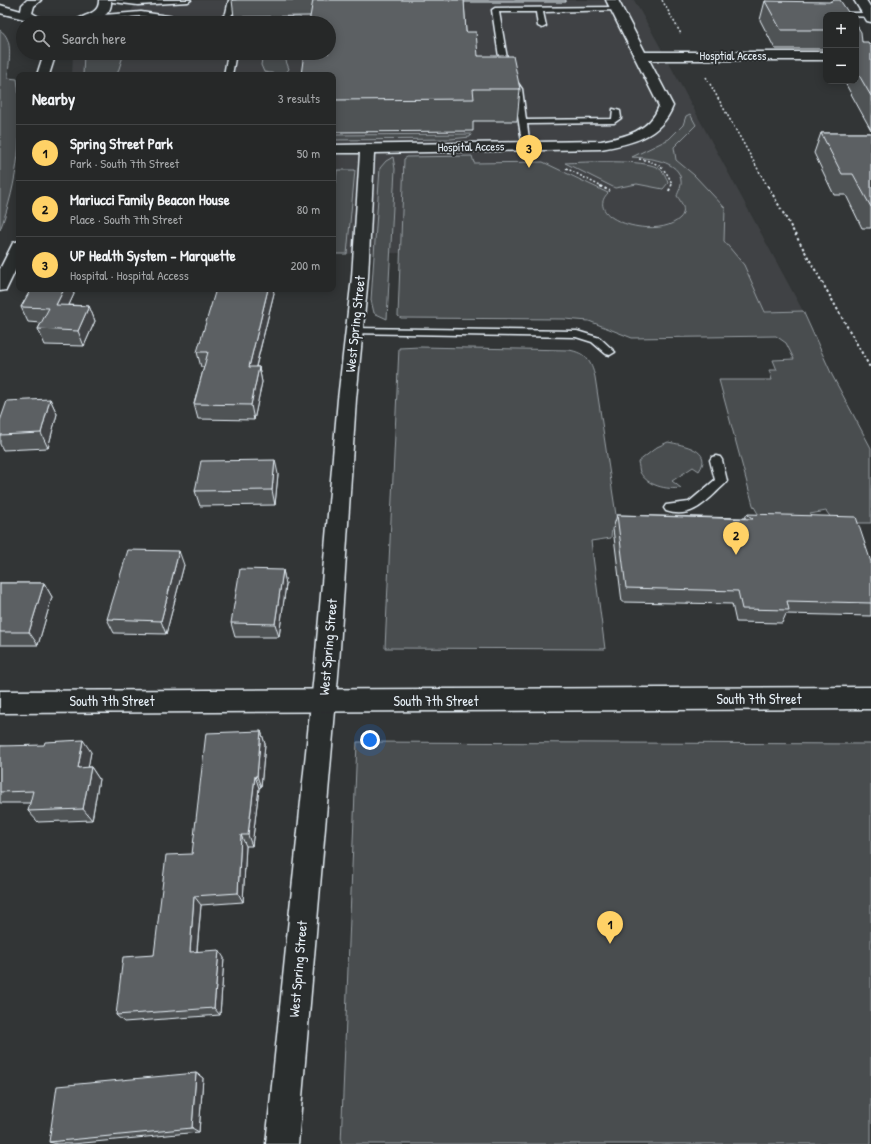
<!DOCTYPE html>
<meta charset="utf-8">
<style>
:root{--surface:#262828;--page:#323434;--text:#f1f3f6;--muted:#a4a6a8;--line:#424445;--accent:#ffd166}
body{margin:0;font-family:"Patrick Hand",sans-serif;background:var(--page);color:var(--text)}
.controls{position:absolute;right:12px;top:12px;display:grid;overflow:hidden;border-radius:8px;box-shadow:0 2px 10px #0003}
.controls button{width:36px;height:36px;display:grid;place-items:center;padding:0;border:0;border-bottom:1px solid var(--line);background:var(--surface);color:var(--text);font:20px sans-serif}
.you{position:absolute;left:370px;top:740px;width:14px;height:14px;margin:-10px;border:3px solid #fff;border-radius:50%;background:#1a73e8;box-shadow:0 0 0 6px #1a73e833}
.badge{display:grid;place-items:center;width:26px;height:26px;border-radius:50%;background:var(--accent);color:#111;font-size:13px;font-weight:700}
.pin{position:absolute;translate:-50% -33px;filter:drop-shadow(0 1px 2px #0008)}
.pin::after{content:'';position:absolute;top:21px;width:14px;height:12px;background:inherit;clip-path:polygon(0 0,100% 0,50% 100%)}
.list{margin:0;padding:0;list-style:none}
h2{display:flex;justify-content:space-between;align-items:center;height:52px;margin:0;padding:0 16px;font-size:17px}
h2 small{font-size:13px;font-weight:400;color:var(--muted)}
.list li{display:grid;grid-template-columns:26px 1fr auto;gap:12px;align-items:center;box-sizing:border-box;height:56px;padding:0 16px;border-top:1px solid var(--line)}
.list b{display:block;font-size:15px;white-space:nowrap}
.list p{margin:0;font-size:13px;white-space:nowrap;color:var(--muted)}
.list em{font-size:13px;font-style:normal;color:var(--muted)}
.icon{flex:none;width:22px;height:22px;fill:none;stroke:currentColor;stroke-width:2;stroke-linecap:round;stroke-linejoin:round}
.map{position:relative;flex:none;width:871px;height:1144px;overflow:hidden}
.search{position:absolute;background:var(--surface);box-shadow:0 2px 10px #0003;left:16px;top:16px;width:320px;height:44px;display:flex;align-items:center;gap:10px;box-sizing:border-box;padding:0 14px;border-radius:22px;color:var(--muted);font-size:15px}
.panel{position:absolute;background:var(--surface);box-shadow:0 2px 10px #0003;left:16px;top:72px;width:320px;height:220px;border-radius:8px}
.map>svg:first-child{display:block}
.built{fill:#3f4244}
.green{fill:#494d4f;stroke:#989fa4}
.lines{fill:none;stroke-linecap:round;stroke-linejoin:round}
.service-casing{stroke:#e8f1f8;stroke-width:3}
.minor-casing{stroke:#e8f1f8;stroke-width:3}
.tertiary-casing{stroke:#e8f1f8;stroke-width:3}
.primary-casing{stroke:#e8f1f8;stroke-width:3}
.path-far1{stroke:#e8f1f8;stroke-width:1.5;stroke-dasharray:2 2;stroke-linecap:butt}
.path{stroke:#e8f1f8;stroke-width:2;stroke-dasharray:2.5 2.5;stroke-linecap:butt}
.service{fill:#2a2d2e;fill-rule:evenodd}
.minor{fill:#2a2d2e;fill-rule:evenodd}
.tertiary{fill:#2a2d2e;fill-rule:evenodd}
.primary{fill:#2a2d2e;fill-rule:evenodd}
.wall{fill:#4f5355;stroke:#e8f1f8}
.shaded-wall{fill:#404345;stroke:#e8f1f8}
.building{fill:#5c6063;stroke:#e8f1f8}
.labels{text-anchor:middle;stroke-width:4;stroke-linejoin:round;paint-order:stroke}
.far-street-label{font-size:12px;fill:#e8f1f8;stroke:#2a2d2e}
.street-label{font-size:14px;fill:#e8f1f8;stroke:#2a2d2e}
</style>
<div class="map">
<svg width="871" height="1144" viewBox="0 0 871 1144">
<rect width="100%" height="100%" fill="#323536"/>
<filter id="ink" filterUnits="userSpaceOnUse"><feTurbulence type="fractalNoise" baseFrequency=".025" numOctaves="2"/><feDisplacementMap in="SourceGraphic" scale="8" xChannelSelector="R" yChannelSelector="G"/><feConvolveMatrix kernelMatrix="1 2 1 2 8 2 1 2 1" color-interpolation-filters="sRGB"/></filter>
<g filter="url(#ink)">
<!-- built -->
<path class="built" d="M136,0H634L657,41L803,311L399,313L400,253L333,254V75H72L73,53H329V23H116L128,20Z"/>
<!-- green -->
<path class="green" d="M300,17L302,23H270L274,18Z
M0,30C15,40 8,63 8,78L17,79C24,129 18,183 0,230Z
M84,53H124L117,75H83Z
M263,53H289L286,61L289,69L284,75L264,72L261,65Z
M690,114L696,125L674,147L676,160L694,175L725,208L724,241L744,265L765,312L803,311L832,375L871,448V523H835L826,511L810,514L812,527L765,526L753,505L719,380H772L769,370H777L773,360L794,359L786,343L776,336L632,338L589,321L564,319L401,318L398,316L404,159L407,157L472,156L474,163L543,162L608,193C582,219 658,241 680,218C687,211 682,203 677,196C678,192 682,186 681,181C680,160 647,158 632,157L669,139L683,125L686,116Z
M471,134L470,137L451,139L333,140V135Z
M393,157L395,169L387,319L374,313L371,300L380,168L386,161Z
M565,163C583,162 645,159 658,168C664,171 666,177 668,183L663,189L637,184L615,188Z
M337,170H355L347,254H333V183H336Z
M420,347L569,350C586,353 591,361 595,377L618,528H612L611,538L591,541L605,649L385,648L399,348Z
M668,442C683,445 714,450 699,471L693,467L672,481L681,488C667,490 647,486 640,472C639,470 639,465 638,462L657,447Z
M357,742L871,744V1144H341Z"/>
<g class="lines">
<defs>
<path id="service" d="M110,0H191L188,2L138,5L113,2Z
M229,0H235L233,13L225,23H216L226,13Z
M616,7L618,8V10L543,12L546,26L542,28L538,26L536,12H499L509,70L522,89L526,120L612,119L613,109L620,111L621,118L614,123L527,124L530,147L526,150L523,149L514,89L501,70L492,10L495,8Z
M141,12L201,21L205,23H187L141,16L91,20L87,18L91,16Z
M833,13H871V17L829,15Z
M228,53H236L232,75H224Z
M354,328L577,331L600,338L615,352L610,355L606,354L592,342L576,337L350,333L349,331Z
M716,456L720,457L722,460L727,481L725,484C707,500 693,520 666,511L664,508L666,505L689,502L715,480L710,460L712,457Z"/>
<path id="minor" d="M606,0H618L645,52H826V60H649L673,106C661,137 631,144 601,149L374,153L368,277L356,399L339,664L298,1144H266L315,664L338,399L352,277L360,153H333V145L601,141C625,137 650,131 659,106Z"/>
<path id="tertiary" d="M27,0H41L34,6L32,13L49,23H31L24,19L0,13V5L21,11L22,5Z
M99,0H111C113,20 87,23 73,23C80,14 100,16 99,0Z
M44,53H56L49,75H37Z
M19,241V263L6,290L0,291V269L13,243Z
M871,687V709L0,713V691Z"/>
<path id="primary" d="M854,0H866L871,8V22L867,21Z"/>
</defs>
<!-- service casing -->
<use href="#service" class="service-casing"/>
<!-- minor casing -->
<use href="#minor" class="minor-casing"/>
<!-- tertiary casing -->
<use href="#tertiary" class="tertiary-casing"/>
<!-- primary casing -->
<use href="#primary" class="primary-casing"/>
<!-- path-far1 -->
<path class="path-far1" d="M662,0L681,34
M706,77L768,187
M639,159C656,161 666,168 672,184L671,187
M566,168L602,187"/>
<!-- path -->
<path class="path" d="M600,186L610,191
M768,186L871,369
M669,191L671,186"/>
<!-- service -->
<use href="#service" class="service"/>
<!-- minor -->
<use href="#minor" class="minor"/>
<!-- tertiary -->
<use href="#tertiary" class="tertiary"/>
<!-- primary -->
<use href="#primary" class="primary"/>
</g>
<!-- wall -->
<path class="wall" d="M232,0H566V2H464L466,32L478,56L520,89L517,121H473V131L333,132V75L310,16L234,17Z
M765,1L826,15V49H775L760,20Z
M856,24L862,42L871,47V130L844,81H856Z
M821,133H871V228H862L846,195H834L814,153Z
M31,289H72L74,294L69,305L89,306L95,321L84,346L45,345L38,329L41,323L28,322L21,307Z
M274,293L256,367H259L262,382L254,420L198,419L194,404L204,367H201L197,352Z
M50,399L57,414L48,448L3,450L0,444V421Z
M278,474L275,505L200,506L195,491Z
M747,514L871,603V616L786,614L782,623L736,622L732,604L622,602L613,529L617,515L745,518Z
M184,565L166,634L114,633L107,619Z
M283,570L286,584L279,637H235L231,623Z
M0,583H44L52,597L38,645H0Z
M261,731L265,744L261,787L259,788L252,846H246L243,902L201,905L197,952L224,958L220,1015L124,1022L116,1015L154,955L192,854Z
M0,746L91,752L88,767H91L99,779L92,820L38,822L28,811L31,803H0Z
M196,1073L203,1078L199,1132L73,1144H57L49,1142Z"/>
<!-- shaded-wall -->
<path class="shaded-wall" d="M64,289H72L74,294L62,320L56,305Z
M268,289H273L274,293L252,382L249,367Z
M89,306L95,321L84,346L78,331Z
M259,367L262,382L254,420L251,405Z
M50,399L57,414L48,448L41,433Z
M275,460L278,474L275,505L272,490Z
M179,551L184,565L166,634L161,621Z
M283,570L286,584L279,637L275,624Z
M44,583L52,597L38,645L29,632Z
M261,731L265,744L261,787L257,776Z
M83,740L91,752L86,779L78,768Z
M91,767L99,779L92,820L83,809Z
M255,776L259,788L252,846L248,835Z
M241,835L246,846L243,902L238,893Z
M194,896L201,905L196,960L190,952Z
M219,950L224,958L220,1015L214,1008Z
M196,1073L203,1078L199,1132L192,1128Z"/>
<!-- building -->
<path class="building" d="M313,0H464L466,32H476L478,56H513L520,89H473L474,99L333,100V75H301L304,53H329V23H309Z
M835,0H840L850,15H826V30H781L765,1L829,2Z
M856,24L861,32L862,42H868L871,47V96L856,70Z
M821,133H871V207L853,174H842Z
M31,289H64L56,305L89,306L78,331L38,329L49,308L21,307Z
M216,289H268L249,367H259L251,405L194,404L208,352H197Z
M50,399L41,433L0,435V421L7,401Z
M275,460L272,490L195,491L201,461Z
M747,514L856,517L871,562V603L787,601L789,610L742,609L738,591L626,588L617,515L753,519Z
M128,550L179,551L161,621L107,619Z
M240,569L283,570L275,624L231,623Z
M0,583H44L29,632H0Z
M261,731L257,776H255L248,835H241L238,893L194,896L190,952L219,950L214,1008L116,1015L123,957L154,955L166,855L192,854L206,733Z
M83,740L78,768L91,767L83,809L28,811L33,791L0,792V746L44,745L45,742Z
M196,1073L192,1128L49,1142L57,1086Z"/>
</g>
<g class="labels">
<!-- far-street labels -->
<g class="far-street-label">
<text x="733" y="60">Hosptial Access</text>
<text transform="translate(471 147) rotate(-1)" y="4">Hospital Access</text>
</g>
<!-- street labels -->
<g class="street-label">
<text transform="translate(355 324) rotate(-84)" y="5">West Spring Street</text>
<text transform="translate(328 647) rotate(-85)" y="5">West Spring Street</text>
<text x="759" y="704">South 7th Street</text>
<text x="112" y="706">South 7th Street</text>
<text x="436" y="706">South 7th Street</text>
<text transform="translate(298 969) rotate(-85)" y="5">West Spring Street</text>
</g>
</g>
</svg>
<div class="controls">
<button>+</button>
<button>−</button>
</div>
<div class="you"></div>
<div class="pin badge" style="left:610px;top:944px">1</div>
<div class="pin badge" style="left:736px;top:555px">2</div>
<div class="pin badge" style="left:529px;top:168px">3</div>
<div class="search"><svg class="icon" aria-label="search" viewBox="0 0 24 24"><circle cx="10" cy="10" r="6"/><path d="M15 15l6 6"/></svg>Search here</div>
<section class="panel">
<h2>Nearby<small>3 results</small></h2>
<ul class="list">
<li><span class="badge">1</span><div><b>Spring Street Park</b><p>Park · South 7th Street</p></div><em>50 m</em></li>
<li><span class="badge">2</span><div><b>Mariucci Family Beacon House</b><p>Place · South 7th Street</p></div><em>80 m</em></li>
<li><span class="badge">3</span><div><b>UP Health System - Marquette</b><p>Hospital · Hospital Access</p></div><em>200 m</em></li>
</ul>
</section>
</div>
